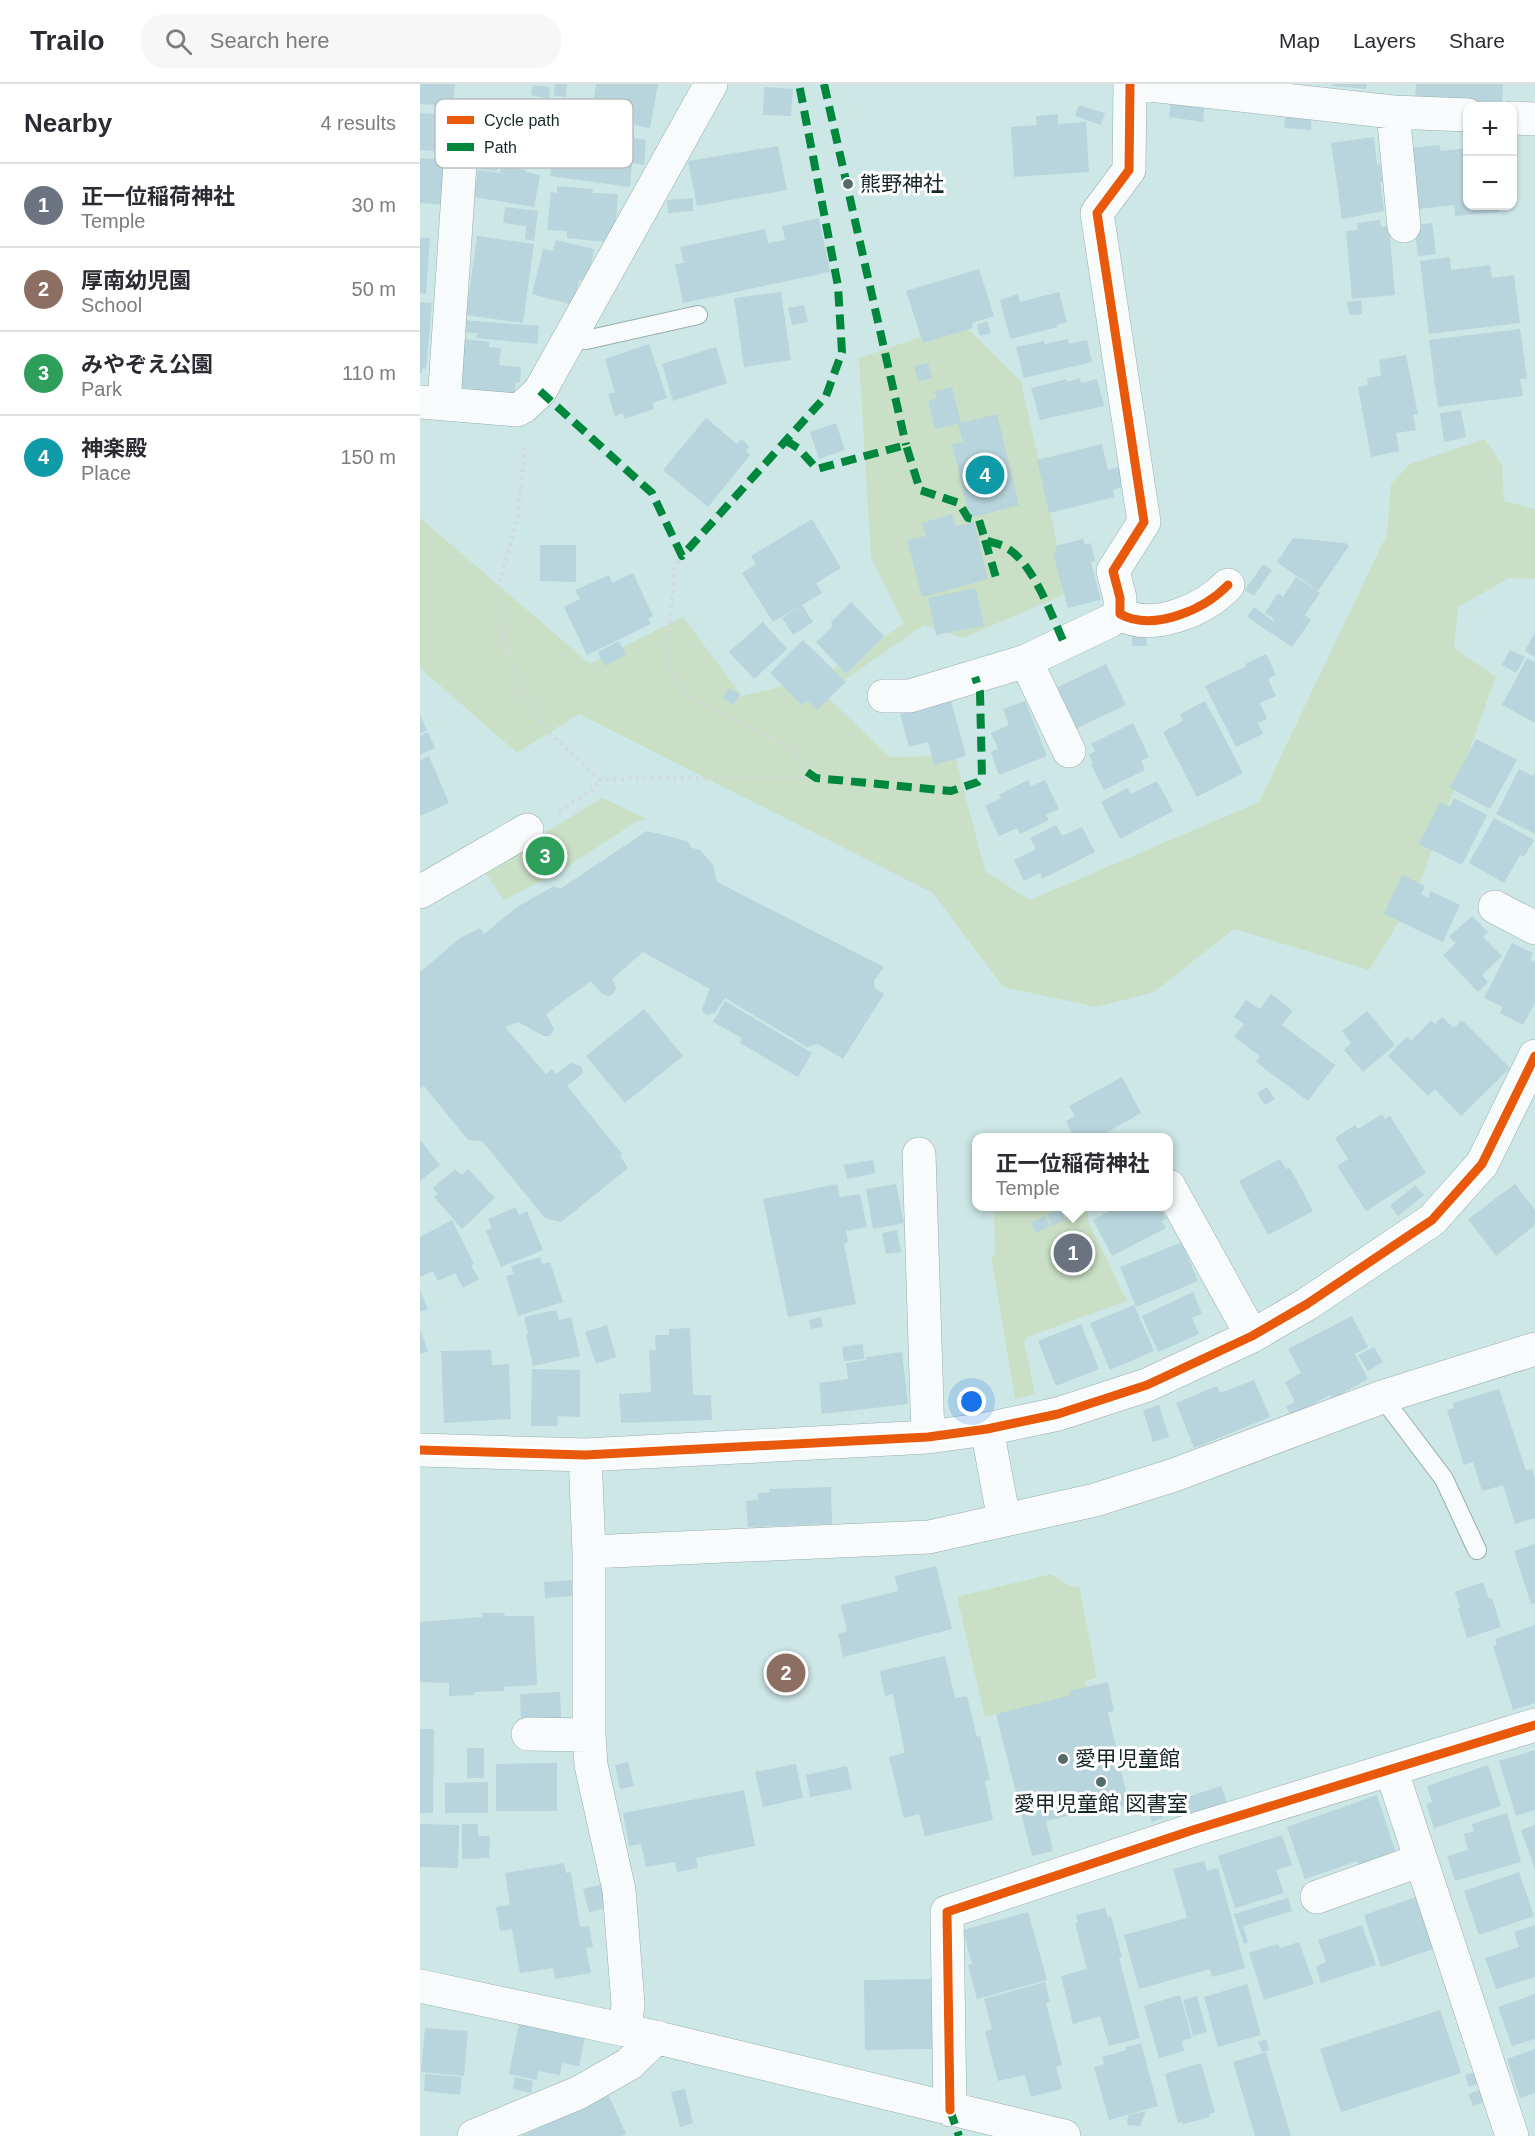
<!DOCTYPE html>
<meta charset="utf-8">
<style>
:root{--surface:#fff;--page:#f7f7f7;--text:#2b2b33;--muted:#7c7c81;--line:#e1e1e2;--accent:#556a69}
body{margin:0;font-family:Helvetica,"Noto Sans JP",sans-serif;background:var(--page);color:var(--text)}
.controls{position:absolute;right:18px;top:18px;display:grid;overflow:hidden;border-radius:12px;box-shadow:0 2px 4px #0004}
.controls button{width:54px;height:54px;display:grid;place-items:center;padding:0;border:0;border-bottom:2px solid var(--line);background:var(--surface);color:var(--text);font:30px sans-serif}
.you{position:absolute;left:552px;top:1318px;width:21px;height:21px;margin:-15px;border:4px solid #fff;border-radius:50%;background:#1a73e8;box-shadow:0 0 0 9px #1a73e833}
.badge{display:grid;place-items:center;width:39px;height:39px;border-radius:50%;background:var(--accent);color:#fff;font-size:20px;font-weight:700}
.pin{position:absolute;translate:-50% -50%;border:3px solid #fff;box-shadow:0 2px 6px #0006}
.popup{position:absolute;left:552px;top:1049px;width:201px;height:78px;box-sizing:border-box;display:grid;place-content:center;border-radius:12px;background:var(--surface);filter:drop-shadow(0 2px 4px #0005);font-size:20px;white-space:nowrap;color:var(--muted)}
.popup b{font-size:22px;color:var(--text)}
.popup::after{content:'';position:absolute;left:50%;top:100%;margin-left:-12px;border:12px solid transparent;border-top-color:var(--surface)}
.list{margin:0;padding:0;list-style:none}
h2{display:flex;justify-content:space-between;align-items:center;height:78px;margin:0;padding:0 24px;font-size:26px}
h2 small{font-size:20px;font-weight:400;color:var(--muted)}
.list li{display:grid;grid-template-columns:39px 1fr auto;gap:18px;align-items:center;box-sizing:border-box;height:84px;padding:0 24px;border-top:2px solid var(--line)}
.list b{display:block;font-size:22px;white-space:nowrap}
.list p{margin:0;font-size:20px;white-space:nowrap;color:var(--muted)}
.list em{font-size:20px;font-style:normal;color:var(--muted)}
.icon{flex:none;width:33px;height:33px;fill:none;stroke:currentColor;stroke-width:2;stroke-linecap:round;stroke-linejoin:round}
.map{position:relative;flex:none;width:1115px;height:2052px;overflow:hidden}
header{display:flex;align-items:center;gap:36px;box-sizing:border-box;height:84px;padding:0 30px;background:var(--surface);border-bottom:2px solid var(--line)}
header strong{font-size:28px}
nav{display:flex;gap:33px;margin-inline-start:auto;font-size:21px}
.search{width:420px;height:54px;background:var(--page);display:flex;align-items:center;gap:15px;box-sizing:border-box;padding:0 21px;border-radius:24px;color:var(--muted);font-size:22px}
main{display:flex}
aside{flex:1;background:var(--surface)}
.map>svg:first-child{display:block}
.green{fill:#cae0c6}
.building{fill:#b8d4dc}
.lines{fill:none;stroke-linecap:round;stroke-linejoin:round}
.service-casing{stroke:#99adac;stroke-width:20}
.minor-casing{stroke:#99adac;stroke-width:34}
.path{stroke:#d3dada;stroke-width:4;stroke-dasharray:3 4.5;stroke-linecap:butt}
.service{stroke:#f8fbfb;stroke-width:18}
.minor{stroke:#f8fbfb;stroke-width:33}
.quiet{stroke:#00873e;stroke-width:8;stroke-dasharray:15 8;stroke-linecap:butt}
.cycleway-casing{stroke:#fff;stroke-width:13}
.cycleway{stroke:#e8590c;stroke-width:9}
.poi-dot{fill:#556a69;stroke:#fff;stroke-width:2}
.labels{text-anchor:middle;stroke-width:6;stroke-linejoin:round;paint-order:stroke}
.poi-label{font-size:21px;fill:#142726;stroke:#fff;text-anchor:start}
.key{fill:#fff;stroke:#b8bebe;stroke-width:1.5}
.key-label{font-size:16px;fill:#142726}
</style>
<header>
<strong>Trailo</strong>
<div class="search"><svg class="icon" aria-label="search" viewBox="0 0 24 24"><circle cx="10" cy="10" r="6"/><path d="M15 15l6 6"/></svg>Search here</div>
<nav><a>Map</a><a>Layers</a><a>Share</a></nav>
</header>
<main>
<aside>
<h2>Nearby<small>4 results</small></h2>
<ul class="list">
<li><span class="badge" style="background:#6b7280">1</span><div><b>正一位稲荷神社</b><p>Temple</p></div><em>30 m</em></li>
<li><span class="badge" style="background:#8d6e63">2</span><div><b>厚南幼児園</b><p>School</p></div><em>50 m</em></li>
<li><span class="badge" style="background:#2e9e5b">3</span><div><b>みやぞえ公園</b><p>Park</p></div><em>110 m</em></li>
<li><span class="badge" style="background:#0f9aa8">4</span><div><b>神楽殿</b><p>Place</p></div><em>150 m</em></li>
</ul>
</aside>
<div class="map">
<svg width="1115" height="2052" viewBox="0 0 1115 2052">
<rect width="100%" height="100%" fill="#cde7e6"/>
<!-- green -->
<path class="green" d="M542,239L601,298L648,509L543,554L504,541L404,610L470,673L535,672L565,787L610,816L839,718L967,450L971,400L990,380L1065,355L1082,381L1084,417L1115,425V495L1089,494L1038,523L1034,564L1076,593L995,812L949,886L814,845L734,908L676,923L583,903L513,809L159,630L97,669L0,584V434L170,580L263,533L322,612L400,593L484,540L451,473L439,274Z
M182,714L227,735L214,739L144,785L84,816L62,784L108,759Z
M574,1123H663L668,1131V1137L707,1217L607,1253L604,1258L615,1310L595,1315L571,1172L575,1171Z
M631,1490L653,1504L659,1502L677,1594L665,1597L667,1608L565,1633L537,1513Z"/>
<!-- building -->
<path class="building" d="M0,0H35L33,22L0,20Z
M135,0H147L146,13L134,12Z
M176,0H238L230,44L171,33Z
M912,0H947L946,5L912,2Z
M996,0H1083L1082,20L995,15Z
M113,1L130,3L129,15L111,11Z
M344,3L373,5L371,32L343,31Z
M751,14L785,19L783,38L749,33Z
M133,16L149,18L147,36L132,34Z
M83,18L123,22L121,45L125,46L121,84L78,79L77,87L60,85L61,77L56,76L60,50L73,52L77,21H82Z
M659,21L685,29L681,41L655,32Z
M866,24L892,26L891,46L864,44Z
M0,29L26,31L23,68L0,66Z
M638,30V40L666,38L669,88L594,93L591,43L617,41L616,32Z
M153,44L226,56L224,81L212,79L210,103L130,92L133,65L144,67L146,50L153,51Z
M954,53L957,81L960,80L963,98H960L964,127L922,135L911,59Z
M1019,61L1021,67L1048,64V122H1079V128L1035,132L1034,121L999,125L992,64Z
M358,62L367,106L277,122L268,77Z
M0,74L28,76L24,121L0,119Z
M81,82L107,86L106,88L120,91L114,123L54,113L58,86L80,89Z
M137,102L173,105L172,109L198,110L194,159L147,154V147L127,146L131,108L137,109Z
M273,114V127L248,129L247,116Z
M85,123L118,127L114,157L105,155L106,142L83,139Z
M399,134L410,188L263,219L255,180L264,179L260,163L345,145L348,159L365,156L362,142Z
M960,136L961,143L969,142L975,211L932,215L926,147L938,146L937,139Z
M1012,139L1016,170L998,172L994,141Z
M57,152L114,160L103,239L46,231Z
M0,154H10L6,210L0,209Z
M136,156L174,165L168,198L159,196L153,221L112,210L123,165L133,167Z
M1030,173L1031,186L1070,181L1072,194L1094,191L1100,239L1009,250L1000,177Z
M559,185L574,232L552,239L553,244L503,259L486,207Z
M361,208L371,276L324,283L314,214Z
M639,208L647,238L637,241L638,243L590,255L580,216L598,210L600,218Z
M941,216L942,230L929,231L927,218Z
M0,218L12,219L6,285H2V289H0Z
M384,221L388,238L372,241L368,224Z
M43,236L119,242L117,260L56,254L57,249L42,248Z
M567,237L571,249L560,252L557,241Z
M1100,245L1107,294L1100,295L1103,312L1018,323L1009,256Z
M43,255L69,258V263L81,264L79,281L101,283L100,299L96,298L94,312L54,311L55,305L39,303Z
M648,255L649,260L667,256L672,278L604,294L596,263L624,257L625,260Z
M229,260L247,314L232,319L234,325L204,335L203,329L195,332L188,310L195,308L185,275Z
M296,263L307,299L253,317L242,280Z
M986,271L998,330L993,331L996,346L976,349L979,367L951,373L938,303L948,301L947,294L961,292L959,276Z
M508,279L512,294L498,297L494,282Z
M660,294L661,299L677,295L684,322L620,336L611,304L647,295V298Z
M532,303L541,339L577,330L599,421L550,434L532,360L543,358L538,340L515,345L508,317L517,314L515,307Z
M1041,326L1046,353L1024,358L1020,329Z
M286,334L317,360L321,355L329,362L326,367L330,371L288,423L243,386Z
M416,339L425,366L399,375L390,348Z
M682,360L688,386L699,383L703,403L693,406L694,413L629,429L617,376Z
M532,430L535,442L554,438L568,495L502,513L487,456L506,452L502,439Z
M392,435L421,484L396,499L402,509L353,538L322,489L336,480L331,472Z
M873,454L925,459L929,462L898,507L857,478Z
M663,455L665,461L671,459L675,477L671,478L681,516L648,524L633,469L637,468L635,462Z
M120,461H156V498L120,497Z
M843,480L852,486L834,512L825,506Z
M213,489L233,532L228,535L231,540L167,571L144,523L160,515L155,506L189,491L192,499Z
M876,493L900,509L885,531L891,536L872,563L827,533L834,523L853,537L854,535L845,529L858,509L863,513Z
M556,504L564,542L516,551L508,514Z
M431,518L464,552L426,590L396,558L413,542L411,538Z
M382,521L393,538L373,551L362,534Z
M343,538L367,565L334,595L309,568Z
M1115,548V573L1105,567Z
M712,552H726L727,562H712Z
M383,556L426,598L397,626L387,616L382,621L350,589Z
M199,557L206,571L185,582L178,568Z
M1090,566L1105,573L1096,589L1082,581Z
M846,570L856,591L848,595L856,612L840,619L847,635L838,639L843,650L816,663L785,602L827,582L825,580Z
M1107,574L1115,578V639L1082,621Z
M686,580L706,621L655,645L636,604Z
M308,604L320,610L314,621L303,615Z
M531,617L546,672L514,681L508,658L489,663L480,630Z
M605,617L627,672L579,691L571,668L578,665L571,649L589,641L583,625Z
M785,617L823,689L777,713L743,648L763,637L760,630Z
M0,631L7,646L0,650Z
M713,639L729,673L721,677L725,686L684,706L671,680L673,679L669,671L675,667L671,660Z
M8,648L15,664L0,671V652Z
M1056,655L1097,676L1070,725L1030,704Z
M9,672L29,719L0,732V676Z
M1099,685L1113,692L1115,688V750L1076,730Z
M608,696L611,702L625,696L639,725L626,731L629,736L600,750L597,744L579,752L565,722L581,714L579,711Z
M737,697L753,727L700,755L681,718L707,704L711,710Z
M1034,714L1067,731L1042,781L999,760L1020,718L1030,723Z
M1074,734L1114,756L1104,773L1100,771L1084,799L1049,779Z
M636,741L642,752L662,743L675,768L622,795L620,789L604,797L594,776L616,765L610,754Z
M227,747L267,757L272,764L280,766L293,781L297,798L464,883L454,897L455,904L464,910L423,975L398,960L387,963L305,914L295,929L288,931L284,929L282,925L290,905L223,868L192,895L196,904L194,909L189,912L182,910L171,897L126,930L134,945L130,952H124L98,938L85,943L126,990L132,985L136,990L151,979L161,982L163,986L162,990L147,1002L202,1070L200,1072L208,1084L141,1138L125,1134L62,1057L48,1056L4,1002L0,1005V888L40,854L60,844L64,850L97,823L134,802L140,805Z
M982,791L1005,802L1001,810L1008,814L1010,807L1040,821L1023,858L964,830Z
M1052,832L1068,848L1063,853L1082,872L1062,891L1068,898L1058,908L1023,871L1036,859L1029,853Z
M1092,859L1113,869L1110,876L1115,878V919L1103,941L1080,929L1083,923L1064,914Z
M851,910L873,927L862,941L915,981L888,1017L836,978L840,972L814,953L824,940L814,933L826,916L840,925Z
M305,917L392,969L378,993L320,959L322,954L293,938Z
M224,925L263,972L205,1019L166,972Z
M947,927L975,961L943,988L924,966L931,959L922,947Z
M1022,933L1034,944L1042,936L1090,984L1041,1032L1015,1005L1008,1012L968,972L987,952L991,957L1011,936L1015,940Z
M702,993L721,1029L677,1054H654L646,1037L655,1032L649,1022Z
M847,1003L855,1015L845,1021L837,1009Z
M962,1030L965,1035L970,1032L1006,1089L946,1127L917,1082L928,1075L915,1054L935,1041L938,1045Z
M0,1056L20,1081L0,1097Z
M860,1075L866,1085L870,1084L893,1127L848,1151L819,1097Z
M453,1076L455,1089L427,1095L424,1081Z
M35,1085L42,1091L48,1085L75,1114L42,1145L14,1113L18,1110L13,1104Z
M417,1100L420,1113L440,1110L447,1143L426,1147L428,1158L424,1160L436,1220L368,1233L343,1115Z
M476,1100L484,1139L453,1145L446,1105Z
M1095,1100L1115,1126V1141L1076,1172L1048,1135Z
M995,1101L1004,1111L978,1132L970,1122Z
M645,1122H656L660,1129L647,1135L642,1124Z
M699,1122H739L746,1135L742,1137L746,1144L692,1172L673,1136Z
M96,1123L99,1131L107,1127L123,1166L81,1183L66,1147L72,1144L68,1135Z
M640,1125L645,1136L632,1142L627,1130Z
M625,1132L630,1142L616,1149L611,1138Z
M32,1136L54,1180L51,1181L59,1195L43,1204L35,1189L18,1197L13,1187L0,1193V1153Z
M477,1146L481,1168L466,1170L462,1149Z
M660,1146L677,1170L646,1191L629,1167Z
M762,1158L778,1197L716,1223L700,1183Z
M120,1173L122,1180L130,1178L143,1218L98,1232L86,1192L94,1190L91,1182Z
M0,1206L8,1225L0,1228Z
M773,1208L782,1230L772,1234L779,1250L738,1268L722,1232Z
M714,1221L734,1267L690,1286L670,1239Z
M136,1226L139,1236L151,1233L160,1272L113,1282L106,1250H108L104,1233Z
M932,1232L948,1263L935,1270L948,1295L912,1315L910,1311L871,1332L866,1322L875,1318L865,1298L881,1289L868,1265Z
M401,1233L403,1243L391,1245L389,1236Z
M661,1240L679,1285L636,1302L618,1257Z
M187,1241L196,1273L176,1280L165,1248Z
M270,1244L273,1311H291L292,1336L201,1339L199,1310L231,1308L229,1266H236L235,1251H249V1245Z
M0,1245L8,1267L0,1270Z
M443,1260L444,1275L424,1277L422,1263Z
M954,1263L963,1278L948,1287L938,1271Z
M71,1266L72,1281L89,1280L91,1335L24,1339L21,1267Z
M482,1268L488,1320L402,1330L399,1299L428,1295L426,1279L447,1276L446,1273Z
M112,1285L160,1286V1333L138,1332L137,1342H111Z
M834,1296L850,1333L774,1364L756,1319L797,1302L800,1309Z
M1079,1305L1106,1387L1112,1385L1115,1394V1434L1095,1440L1083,1401L1062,1407L1053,1378L1044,1381L1027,1326L1034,1324L1033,1319Z
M739,1321L749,1353L733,1358L723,1326Z
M411,1403L412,1440L328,1443L326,1417L338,1416L339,1428L338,1409L350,1408L349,1405Z
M1115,1460V1519L1111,1520L1094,1467Z
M516,1482L532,1545L423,1573L418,1550L427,1547L421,1521L478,1507L475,1492Z
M153,1496L154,1512L125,1514L124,1498Z
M1063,1498L1069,1515L1072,1514L1081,1543L1047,1554L1038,1524L1040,1523L1035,1508Z
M62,1529H84L85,1532H114L117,1601L84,1603V1607L54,1608L55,1611L29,1612V1599L0,1598V1538L62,1533Z
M1115,1541V1619L1093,1626L1073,1562L1077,1561L1075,1555Z
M525,1572L535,1614L547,1612L557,1653L560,1652L570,1696L565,1697L573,1736L505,1752L499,1730L484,1734L469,1673L485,1669L473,1610L465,1612L460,1587Z
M688,1598L694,1627L688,1628L709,1721L662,1732L661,1729L626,1737L633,1767L612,1772L576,1630L651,1611L649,1607Z
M140,1608L141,1634L101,1635L100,1610Z
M0,1645H14L13,1729H0Z
M47,1664H64V1694H47Z
M1115,1666V1726L1096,1732L1079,1677Z
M208,1678L214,1702L200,1705L195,1681Z
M137,1679V1727H76V1680Z
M376,1680L383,1714L343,1723L335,1688Z
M1068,1681L1081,1722L1014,1744L1006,1720L1012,1718L1007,1702Z
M427,1682L432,1705L390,1713L386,1691Z
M68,1698V1729H25V1699Z
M801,1702L810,1727L761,1743L753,1718Z
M324,1706L335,1762L276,1774L278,1784L257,1788L255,1778L226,1783L221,1760L209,1762L203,1729Z
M957,1711L976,1769L940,1786L937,1777L885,1795L867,1743Z
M737,1716L743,1734L732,1738L726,1719Z
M1087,1729L1101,1778L1035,1797L1027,1772L1048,1766L1044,1750L1054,1747L1052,1740Z
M0,1740L39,1741L38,1784L0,1783Z
M42,1740H58V1752H70L69,1774L42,1775Z
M1115,1741V1786L1101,1746Z
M862,1751L872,1781L856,1786L864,1809L815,1824L798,1772Z
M784,1777L787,1787L798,1784L825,1884L792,1893L790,1885L719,1905L704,1851L767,1834L753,1785Z
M144,1779L146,1789L151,1788L160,1843L169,1842L173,1863L166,1864L171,1889L135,1895L133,1884L100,1889L92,1845L80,1847L76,1823L90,1821L85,1789Z
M1099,1788L1114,1832L1059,1851L1044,1807Z
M181,1801L187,1824L169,1828L163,1805Z
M996,1813L1013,1865L961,1883L944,1831Z
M868,1814L872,1827L823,1842L828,1858L824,1860L814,1830Z
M685,1824L688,1833L691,1832L702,1873L699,1874L720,1954L689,1962L680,1932L653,1940L641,1892L667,1885L655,1839H658L656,1831Z
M608,1828L627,1896L557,1915L548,1881L552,1880L543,1846Z
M942,1841L956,1881L901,1899L896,1882L906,1878L898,1856Z
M1115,1841V1893L1076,1905L1065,1874L1099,1863L1094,1848Z
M879,1858L894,1900L844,1916L829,1869L858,1860L860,1864Z
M512,1895L513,1965L445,1966L444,1896Z
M625,1898L630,1918L626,1919L642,1981L636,1983L642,2005L611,2013L605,1991L578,1997L565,1947L572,1945L564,1915Z
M827,1900L841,1951L798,1963L784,1913Z
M1115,1910V1955L1092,1962L1078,1923Z
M760,1911L772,1954L762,1957L764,1967L739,1974L724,1922Z
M777,1912L787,1948L773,1952L763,1916Z
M1020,1926L1041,1989L921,2028L900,1965Z
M99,1940L165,1953L159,1982L142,1979L140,1991L118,1987L117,1996L89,1990Z
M5,1944L48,1947L44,1992L1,1988Z
M846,1955L849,1966L842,1968L838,1958Z
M721,1959L738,2022L689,2036L674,1983L684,1980L682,1973L707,1966L706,1963Z
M1115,1965V2009L1100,2014L1087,1975Z
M846,1968L871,2052H835L813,1978Z
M781,1979L795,2028L789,2030L790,2033L763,2040L762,2038L758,2039L745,1990Z
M1056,1988L1060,1999L1049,2003L1045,1991Z
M5,1990L42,1993L40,2011L4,2007Z
M95,1993L113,1997L111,2009L93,2005Z
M265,2005L273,2039L260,2043L251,2008Z
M1060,2006L1064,2018L1053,2022L1048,2010Z
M189,2012L206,2050L201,2052H101Z
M726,2027L720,2042L707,2041L708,2031Z"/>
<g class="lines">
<defs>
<path id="service" d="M150,250L166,256L278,231
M962,1313L1024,1395L1057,1466"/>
<path id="minor" d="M710,0L709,86L677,129L724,438L693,487L700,514V530C733,548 784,526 808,501
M721,0L973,28L1048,31
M973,28L984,142
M1092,34L1115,35
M0,318L97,326L103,323L120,307L291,0
M24,319L42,50
M464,612H490L606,577
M649,667L606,577L690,537L700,530
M0,808L107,746
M1075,823L1115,844
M499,1070L508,1353
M749,1102L832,1252
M567,1345L584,1436
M0,1366L165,1371L508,1353L567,1345L638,1330L727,1301L832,1252L887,1220L1012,1136L1062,1080L1115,972
M165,1371L169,1468V1651L171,1681L199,1806L208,1920L205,1946
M169,1468L509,1453L675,1416L754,1391L962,1313L1115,1265
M108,1650L169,1651
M971,1685L1092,2052
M897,1813L1001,1776
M0,1902L205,1946L644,2052
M530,2026L527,1828L773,1746L1115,1641
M54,2052L158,2009L209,1980L237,1953"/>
</defs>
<!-- service casing -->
<use href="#service" class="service-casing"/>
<!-- minor casing -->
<use href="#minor" class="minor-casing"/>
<!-- path -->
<path class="path" d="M105,363L98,432L80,497L81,541L100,607L133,653L180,695L382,694L387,688L375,667L267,611L250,586L248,557L255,482L262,472
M139,727L172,707L180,695"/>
<!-- service -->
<use href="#service" class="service"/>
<!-- minor -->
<use href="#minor" class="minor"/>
<!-- quiet -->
<path class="quiet" d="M404,0L486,361
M120,307L232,409L262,472L406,312L422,268L418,202L379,0
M365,356L378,364L397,385L486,361L500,406L539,419L548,434L559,436L565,456C572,459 581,460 587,464C613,479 632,532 644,559
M565,456L577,497
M387,688L396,694L531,707L558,698L562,694L560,608L555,593
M530,2026L539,2052"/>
<defs>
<path id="cycleway" d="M710,0L709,86L677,129L724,438L693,487L700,514V530C733,548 784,526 808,501
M0,1366L165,1371L508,1353L567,1345L638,1330L727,1301L832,1252L887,1220L1012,1136L1062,1080L1115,972
M530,2026L527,1828L773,1746L1115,1641"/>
</defs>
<!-- cycleway casing -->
<use href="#cycleway" class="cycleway-casing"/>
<!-- cycleway -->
<use href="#cycleway" class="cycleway"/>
</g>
<!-- markers -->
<g class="poi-dot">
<circle cx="428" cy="100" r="6"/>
<circle cx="643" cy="1675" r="6"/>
<circle cx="681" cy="1698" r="6"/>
</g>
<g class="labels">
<!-- poi labels -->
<g class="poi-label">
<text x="440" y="107">熊野神社</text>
<text x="655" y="1682">愛甲児童館</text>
<text x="681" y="1727" text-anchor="middle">愛甲児童館 図書室</text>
</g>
</g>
<!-- legend -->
<rect x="15" y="15" width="198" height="69" rx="9" class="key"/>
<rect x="27" y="32" width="27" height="8" fill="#e8590c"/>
<rect x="27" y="59" width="27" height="8" fill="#00873e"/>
<g class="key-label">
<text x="64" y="42">Cycle path</text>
<text x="64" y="69">Path</text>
</g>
</svg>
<div class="controls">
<button>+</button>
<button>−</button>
</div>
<div class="you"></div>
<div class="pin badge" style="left:653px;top:1169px;background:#6b7280">1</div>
<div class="popup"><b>正一位稲荷神社</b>Temple</div>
<div class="pin badge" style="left:366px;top:1589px;background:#8d6e63">2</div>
<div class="pin badge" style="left:125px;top:772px;background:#2e9e5b">3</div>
<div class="pin badge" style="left:565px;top:391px;background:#0f9aa8">4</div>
</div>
</main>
